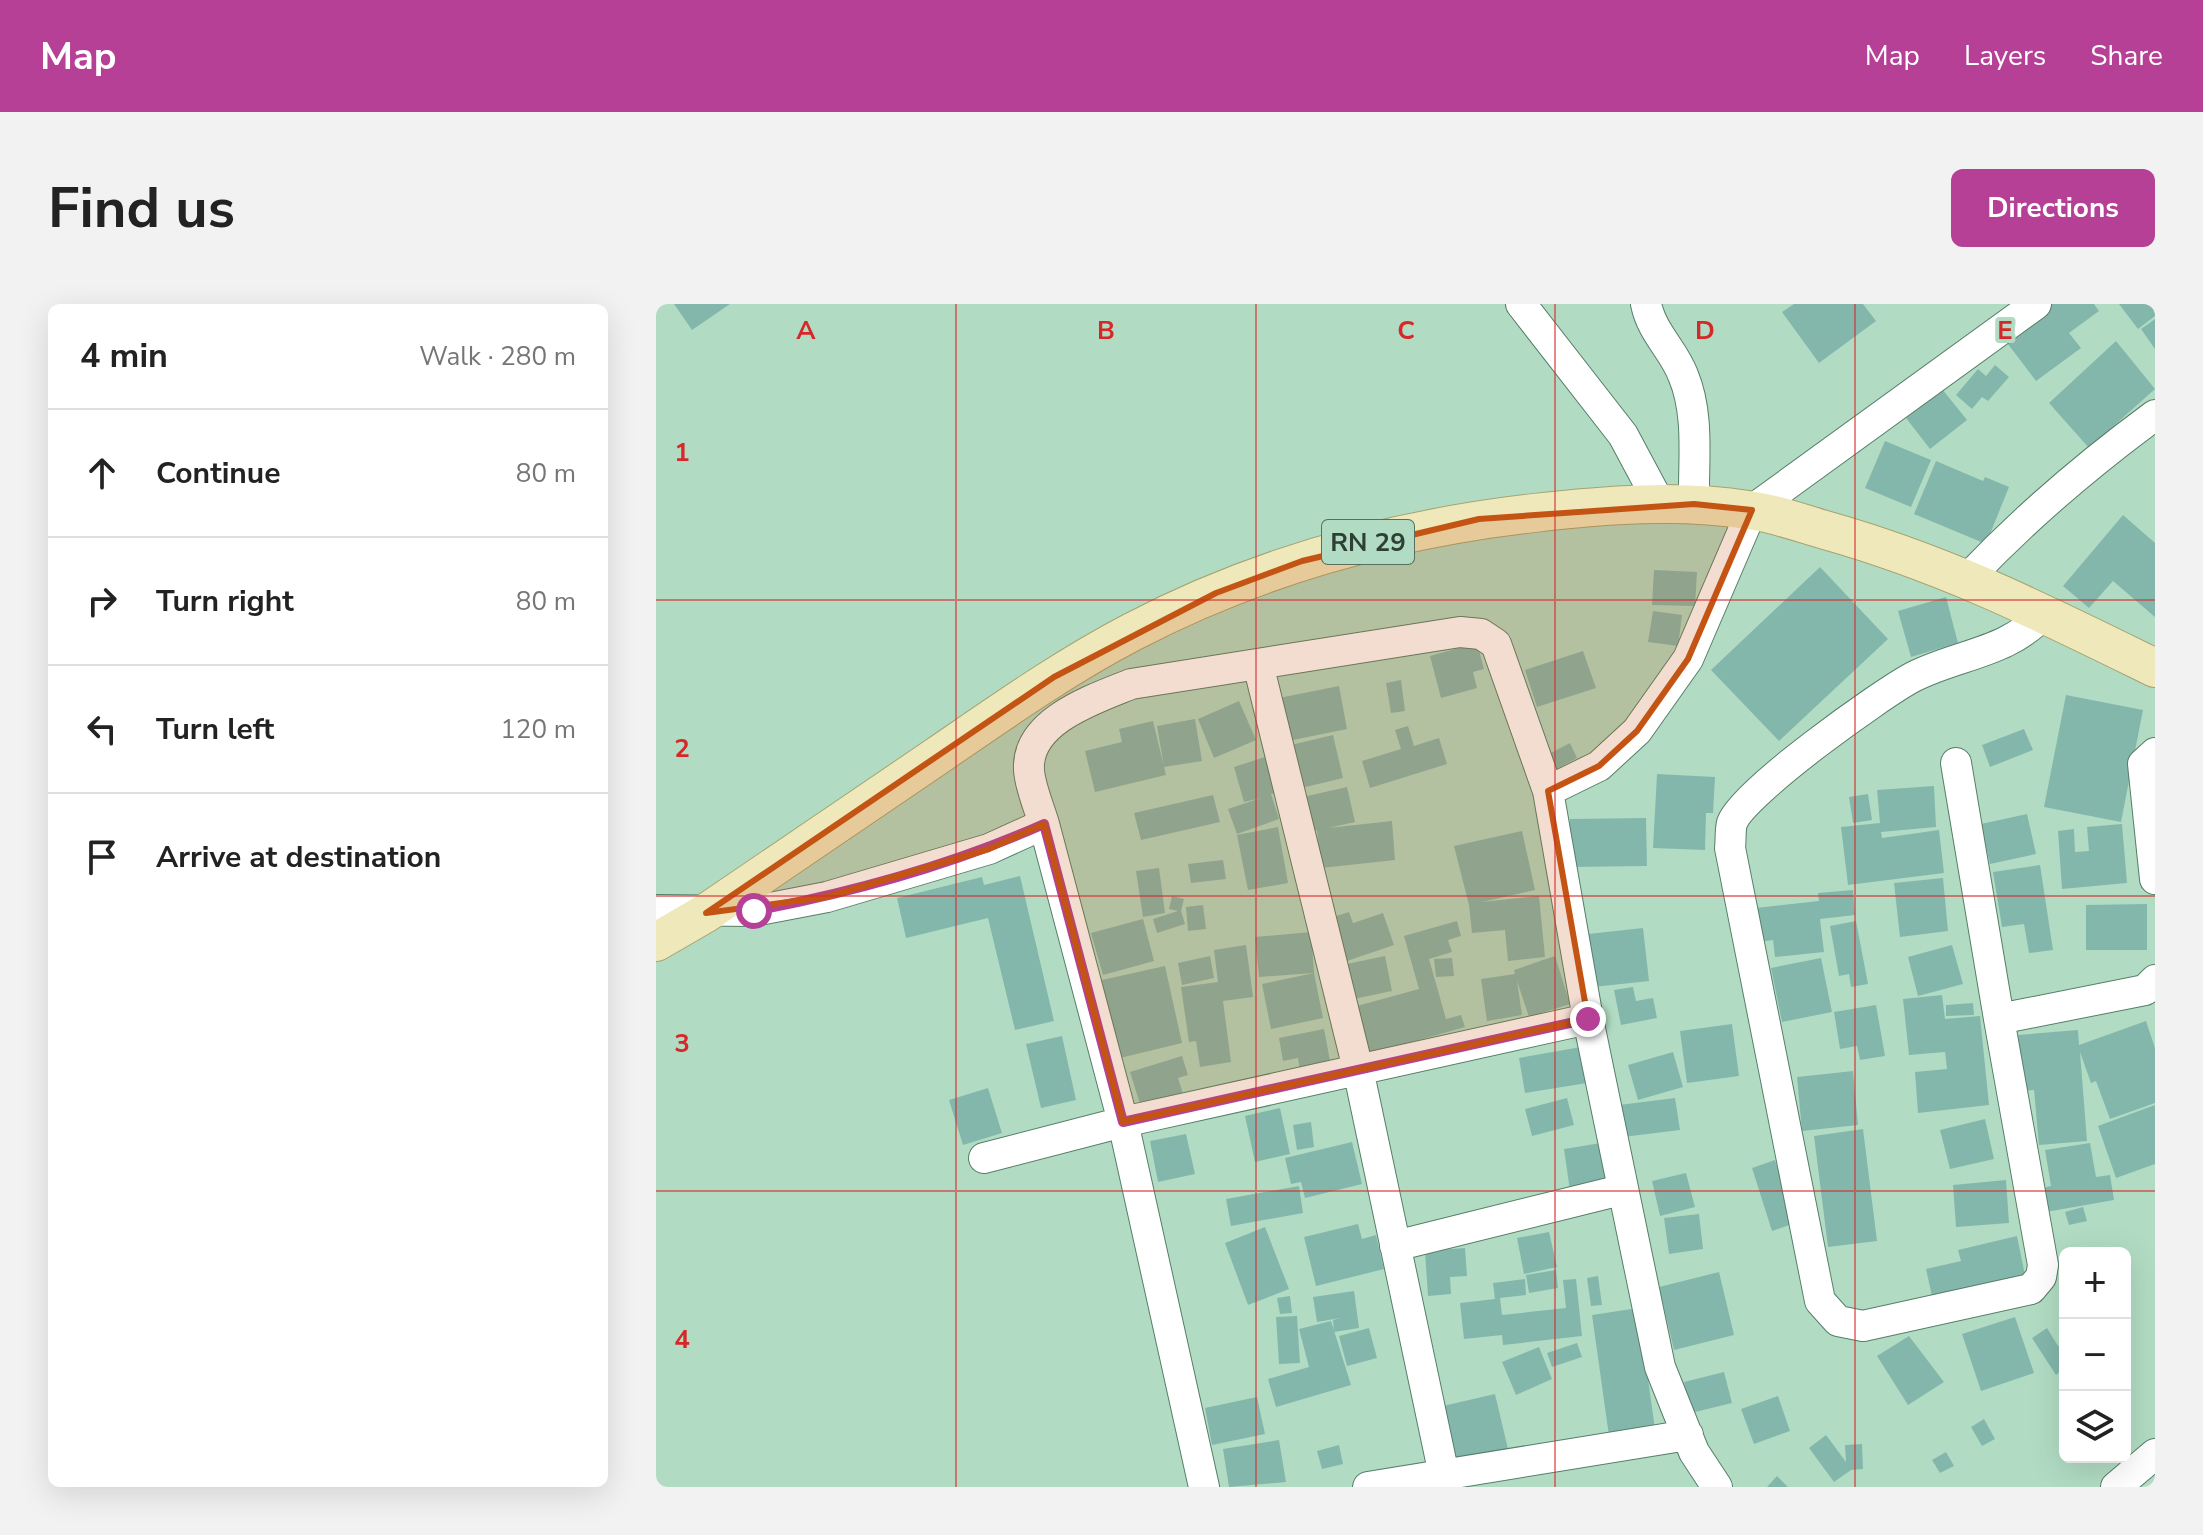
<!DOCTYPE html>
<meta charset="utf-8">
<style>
:root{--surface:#fff;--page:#f2f2f2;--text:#222;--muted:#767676;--line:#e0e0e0;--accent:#b64096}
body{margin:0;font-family:"Nunito Sans",sans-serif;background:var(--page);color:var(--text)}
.controls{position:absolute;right:24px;bottom:24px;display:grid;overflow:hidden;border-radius:12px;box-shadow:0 8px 32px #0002}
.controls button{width:72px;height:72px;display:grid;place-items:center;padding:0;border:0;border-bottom:2px solid var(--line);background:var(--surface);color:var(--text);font:40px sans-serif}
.stop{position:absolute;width:24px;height:24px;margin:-18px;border:6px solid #b64096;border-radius:50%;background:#fff}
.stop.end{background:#b64096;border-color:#fff;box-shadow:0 2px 8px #0008}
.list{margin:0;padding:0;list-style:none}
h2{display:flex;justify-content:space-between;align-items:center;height:104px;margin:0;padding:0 32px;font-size:34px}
h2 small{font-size:26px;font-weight:400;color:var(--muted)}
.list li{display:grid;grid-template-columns:52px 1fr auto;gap:24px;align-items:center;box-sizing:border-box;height:128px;padding:0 32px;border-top:2px solid var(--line)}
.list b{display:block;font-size:30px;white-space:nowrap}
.list em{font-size:26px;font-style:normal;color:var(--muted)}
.icon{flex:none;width:44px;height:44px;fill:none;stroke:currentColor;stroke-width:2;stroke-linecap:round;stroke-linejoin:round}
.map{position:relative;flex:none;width:1499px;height:1183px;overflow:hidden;border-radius:12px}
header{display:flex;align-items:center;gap:48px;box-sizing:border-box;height:112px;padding:0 40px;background:var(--accent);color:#fff}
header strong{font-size:38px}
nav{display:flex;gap:44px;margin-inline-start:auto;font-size:28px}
.intro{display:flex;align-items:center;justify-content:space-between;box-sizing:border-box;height:192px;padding:0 48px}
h1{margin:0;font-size:56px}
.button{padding:20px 36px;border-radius:12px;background:var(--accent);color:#fff;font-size:28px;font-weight:700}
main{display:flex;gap:48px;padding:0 48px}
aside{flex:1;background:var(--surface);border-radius:12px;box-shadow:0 8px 32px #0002}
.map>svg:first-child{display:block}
.building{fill:#84b7ac}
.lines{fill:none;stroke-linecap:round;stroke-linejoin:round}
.minor-casing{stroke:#567e68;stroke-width:32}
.major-casing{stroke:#a5a36f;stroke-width:40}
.minor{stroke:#fff;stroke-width:30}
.major{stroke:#efe8bb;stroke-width:38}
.route{stroke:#b64096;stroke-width:10}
.marked{fill:#c35414;fill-opacity:0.2;stroke:#c35414;stroke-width:6;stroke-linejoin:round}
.grid{fill:none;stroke:#d62828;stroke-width:2;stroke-opacity:0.55}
.labels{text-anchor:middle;stroke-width:8;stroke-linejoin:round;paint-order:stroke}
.shield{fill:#b1dcc3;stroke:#556f60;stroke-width:2}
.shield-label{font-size:26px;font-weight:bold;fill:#2e4036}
.grid-label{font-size:26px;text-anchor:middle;font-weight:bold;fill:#d62828;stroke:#b1dcc3;stroke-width:8;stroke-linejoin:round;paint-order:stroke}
</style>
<header>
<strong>Map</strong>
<nav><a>Map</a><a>Layers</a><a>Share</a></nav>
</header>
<div class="intro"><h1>Find us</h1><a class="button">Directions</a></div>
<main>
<aside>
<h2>4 min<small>Walk · 280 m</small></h2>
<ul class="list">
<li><svg class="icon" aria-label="ahead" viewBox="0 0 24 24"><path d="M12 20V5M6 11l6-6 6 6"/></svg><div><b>Continue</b></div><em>80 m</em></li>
<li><svg class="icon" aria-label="right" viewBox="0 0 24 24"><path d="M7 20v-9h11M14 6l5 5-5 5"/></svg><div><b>Turn right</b></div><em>80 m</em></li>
<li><svg class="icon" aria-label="left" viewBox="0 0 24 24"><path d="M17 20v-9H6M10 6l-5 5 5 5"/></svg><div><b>Turn left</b></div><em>120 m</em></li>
<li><svg class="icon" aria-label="arrive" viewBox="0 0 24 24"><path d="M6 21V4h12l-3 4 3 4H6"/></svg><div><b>Arrive at destination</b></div></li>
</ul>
</aside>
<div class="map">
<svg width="1499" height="1183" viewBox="0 0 1499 1183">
<rect width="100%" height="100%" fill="#b1dcc3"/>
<!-- building -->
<path class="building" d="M18,0H74L36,26Z
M1138,0H1207L1220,17L1163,59L1126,8Z
M1386,0H1438L1443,7L1413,29L1425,44L1380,77L1345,31Z
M1463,0H1499V12L1482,25Z
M1499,15V45L1485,25Z
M1460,37L1499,85L1433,144L1393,99Z
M1339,61L1353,73L1332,97L1326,93L1316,105L1300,91L1322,65L1330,72Z
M1286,85L1311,116L1274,145L1250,114Z
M1229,137L1275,156L1255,203L1209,184Z
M1280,157L1327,177L1329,173L1353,183L1330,240L1258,210Z
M1467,211L1499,239V313L1457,277L1433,304L1407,282Z
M1164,263L1232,335L1123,437L1055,366Z
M998,266L1041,268L1039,302L996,301Z
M1290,293L1302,339L1255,353L1242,307Z
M997,307L1026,311L1022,342L992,338Z
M821,339L828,365L817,368L821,384L785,394L774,352Z
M927,347L940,384L881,403L869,366Z
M745,376L749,407L735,409L730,379Z
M683,382L691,425L632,437L623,394Z
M1410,391L1487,406L1465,518L1388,503Z
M583,397L600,436L558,454L542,415Z
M539,415L546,457L508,463L501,422Z
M497,417L510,471L439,488L429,447L466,438L463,425Z
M752,422L758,442L783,434L791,460L714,484L706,457L745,445L739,426Z
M1368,425L1377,446L1334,463L1326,441Z
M677,431L687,474L641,485L631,442Z
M914,439L921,454L895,468L887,453Z
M612,452L623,488L615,490L623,515L581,530L572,505L605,494L588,498L578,463Z
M1001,470L1059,473L1057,509H1050L1049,546L997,544Z
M1278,482L1280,523L1225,528L1226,534L1283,526L1288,569L1192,581L1185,523L1224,519L1221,486Z
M691,483L699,518L672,524L736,517L739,556L665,564L661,526L655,528L647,493Z
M1212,490L1216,516L1197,519L1193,493Z
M557,491L564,518L485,536L478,509Z
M1371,510L1380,550L1334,560L1325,520Z
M990,514L991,562L914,563V515Z
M1466,520L1471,579L1406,585L1402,527L1418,525L1419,548L1433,547L1431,523Z
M622,523L632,579L592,586L581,531Z
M866,527L879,586L826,598L883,592L889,653L852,657L849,626L816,629L813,601L798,542Z
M567,556L570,575L535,579L532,560Z
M1384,561L1397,646L1373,649L1368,620L1346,623L1337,568Z
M503,564L509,609L487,613L480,567Z
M364,572L398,717L359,726L332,614L250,634L241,594L326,573L328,581Z
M1287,574L1292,627L1244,633L1238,579Z
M1197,586L1199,611L1164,615L1168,648L1119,653L1117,636L1104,638L1100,604L1163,597L1162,589Z
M516,592L528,595L525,607L529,620L501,629L497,615L522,607L513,605Z
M1491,600V646H1430V601Z
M547,601L550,625L532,627L530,603Z
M693,608L697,619L727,609L738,641L688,658L674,614Z
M487,615L498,657L447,671L435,629Z
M801,617L805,632L792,636L796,648L773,655L790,715L805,711L809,723L703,753L690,705L763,685L748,632Z
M1200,617L1212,680L1195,683L1193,670L1183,672L1174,622Z
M987,624L993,677L928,684L923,631Z
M655,628L658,669L603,673L599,633Z
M590,641L597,693L567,697L575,758L544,763L540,737L533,738L525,683L562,678L558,646Z
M1296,641L1307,680L1262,692L1252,653Z
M554,652L558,674L526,681L522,659Z
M729,652L736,687L693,696L686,661Z
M899,652L914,700L873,713L861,677L866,711L831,717L825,675L859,670L858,666Z
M796,654L798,672L780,673L778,655Z
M1165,654L1176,708L1126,718L1115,664Z
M509,662L526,739L464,754L446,676Z
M658,669L667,714L615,725L606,680Z
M977,683L980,697L997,694L1001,714L965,721L958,686Z
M1286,691L1289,715L1324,712L1333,801L1262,809L1259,768L1291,765L1289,748L1253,751L1247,695Z
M1317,699L1318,711L1290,712V701Z
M1220,701L1229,752L1204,756L1201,742L1184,745L1178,708Z
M1490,717L1499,744V799L1454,815L1440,777L1435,779L1424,748L1431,837L1383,841L1378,786L1367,787L1362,731L1422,726L1423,741Z
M1076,720L1083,772L1031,779L1024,727Z
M668,725L675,762L644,767L642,754L627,757L623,734Z
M406,732L420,796L385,804L370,740Z
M925,743L931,779L869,789L863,754Z
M1017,748L1027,783L982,796L972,761Z
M526,752L532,771L522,774L527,790L485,803L474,768Z
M1197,767L1202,821L1146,827L1141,773Z
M332,784L346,829L307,841L293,796Z
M911,794L918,821L876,832L869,805Z
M1019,794L1024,826L967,833L963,801Z
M1499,801V860L1460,874L1442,822Z
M624,804L634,850L599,858L589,812Z
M1329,815L1338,855L1294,865L1284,826Z
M655,818L658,843L641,846L637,821Z
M1207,825L1221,937L1172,943L1158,832Z
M530,830L539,870L502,878L494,837Z
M696,838L706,880L649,894L645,878L635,880L629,854Z
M945,839L952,881L914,887L908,845Z
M1434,839L1440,873L1454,871L1458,896L1390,908L1386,884L1395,882L1389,846Z
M1119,856L1139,919L1116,927L1096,864Z
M1030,869L1039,903L1004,912L996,877Z
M1350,876L1353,919L1300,923L1297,881Z
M643,882L647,909L575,922L570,895Z
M1427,903L1431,917L1413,921L1409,908Z
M1043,910L1047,945L1013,950L1008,914Z
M702,920L706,935L720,931L728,965L660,982L648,933Z
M609,923L633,985L592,1001L569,939Z
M893,928L901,963L868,970L861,934Z
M1361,932L1370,976L1277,997L1270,965L1305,957L1302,946Z
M809,944L811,972L794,973L795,990L772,992L769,947Z
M900,966L902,984L873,989L870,971Z
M1063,968L1078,1031L1018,1046L1003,983Z
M942,972L946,1001L935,1002L931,974Z
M869,975L870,991L844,994L846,1011L910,1004L907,976L920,975L926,1032L847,1041L846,1031L808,1035L804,999L839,995L837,979Z
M698,987L703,1024L678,1028L677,1016L684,1014L661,1018L657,993Z
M634,992L636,1009L624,1010L621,994Z
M982,1004L999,1125L953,1132L936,1011Z
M641,1012L644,1059L623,1060L620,1013Z
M1359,1013L1378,1069L1325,1087L1306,1030Z
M675,1017L695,1081L620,1103L612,1075L653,1063L643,1025Z
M713,1024L721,1054L691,1062L683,1032Z
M1391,1024L1402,1042L1409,1037V1064L1400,1071L1376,1034Z
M1253,1032L1288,1078L1252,1101L1221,1052Z
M921,1039L926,1053L896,1063L891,1049Z
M883,1043L896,1075L860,1091L846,1058Z
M1068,1068L1076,1099L1035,1109L1028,1078Z
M839,1090L852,1145L801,1158L787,1102Z
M1122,1092L1134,1127L1098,1140L1085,1105Z
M601,1093L609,1130L556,1141L549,1104Z
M1328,1115L1339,1135L1326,1142L1315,1123Z
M1170,1131L1190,1158L1189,1141L1206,1140L1207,1165L1195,1166L1178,1178L1153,1144Z
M623,1136L630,1178L573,1183L567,1145Z
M683,1141L687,1160L666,1165L661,1147Z
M1290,1148L1298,1162L1284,1169L1276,1156Z
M1121,1172L1132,1183H1111Z"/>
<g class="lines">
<defs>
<path id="minor" d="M865,0L967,131L1005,202
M990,0C996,29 1017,45 1027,71C1044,111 1037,158 1038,200
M1312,274C1370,213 1431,161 1499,111
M1388,309C1353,349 1302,350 1257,373C1225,390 1086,489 1076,519C1074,526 1075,536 1074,544L1164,997L1182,1017L1207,1022L1375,985L1385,973L1387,961L1343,715L1489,686L1499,676
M602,360L702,765L788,1171
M1499,449L1487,460L1499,575
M1300,459L1343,715
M892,487L932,715
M388,520L467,818L548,1183
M0,606L98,607L171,593L333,545L388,520C383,503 374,483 373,466C370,417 438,395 475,380L804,328L825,330L840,340L892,487L943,462L981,427L1032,355L1096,206L1380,0
M328,854L467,818L932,715L1004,1063L1038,1148L1061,1183
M739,942L965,886
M712,1183L1032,1131
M1460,1183L1499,1150"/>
<path id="major" d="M0,638L50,609C127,557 204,504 281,452C344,409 407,364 476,328C600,263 738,225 878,209C947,201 1023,195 1092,206C1118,209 1144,219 1169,226C1290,260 1387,309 1499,364"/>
</defs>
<!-- minor casing -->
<use href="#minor" class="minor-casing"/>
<!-- major casing -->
<use href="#major" class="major-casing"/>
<!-- minor -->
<use href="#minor" class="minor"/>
<!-- major -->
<use href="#major" class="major"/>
</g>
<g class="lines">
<!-- route -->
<path class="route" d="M98,607C198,588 296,561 388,520L467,818L932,715"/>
</g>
<!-- marked area -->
<path class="marked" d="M1038,200L1096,206L1032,355L981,427L943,462L892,487L932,715L467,818L388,520L333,545L171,593L50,609L398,373L560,289L646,257L823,215Z"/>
<!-- grid -->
<path class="grid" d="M300,0V1183M600,0V1183M899,0V1183M1199,0V1183M0,296H1499M0,592H1499M0,887H1499"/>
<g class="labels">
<!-- shield labels -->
<rect class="shield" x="666" y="216" width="92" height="44" rx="6"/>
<g class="shield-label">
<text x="712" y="247">RN 29</text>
</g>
</g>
<g class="grid-label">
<text x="150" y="35">A</text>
<text x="450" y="35">B</text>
<text x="750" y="35">C</text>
<text x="1049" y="35">D</text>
<text x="1349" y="35">E</text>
<text x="26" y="157">1</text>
<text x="26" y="453">2</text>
<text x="26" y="748">3</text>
<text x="26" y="1044">4</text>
</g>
</svg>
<div class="controls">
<button>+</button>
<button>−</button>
<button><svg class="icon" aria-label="layers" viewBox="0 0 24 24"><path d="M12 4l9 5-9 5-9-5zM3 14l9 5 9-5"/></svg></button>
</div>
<div class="stop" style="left:98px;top:607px"></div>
<div class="stop end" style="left:932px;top:715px"></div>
</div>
</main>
